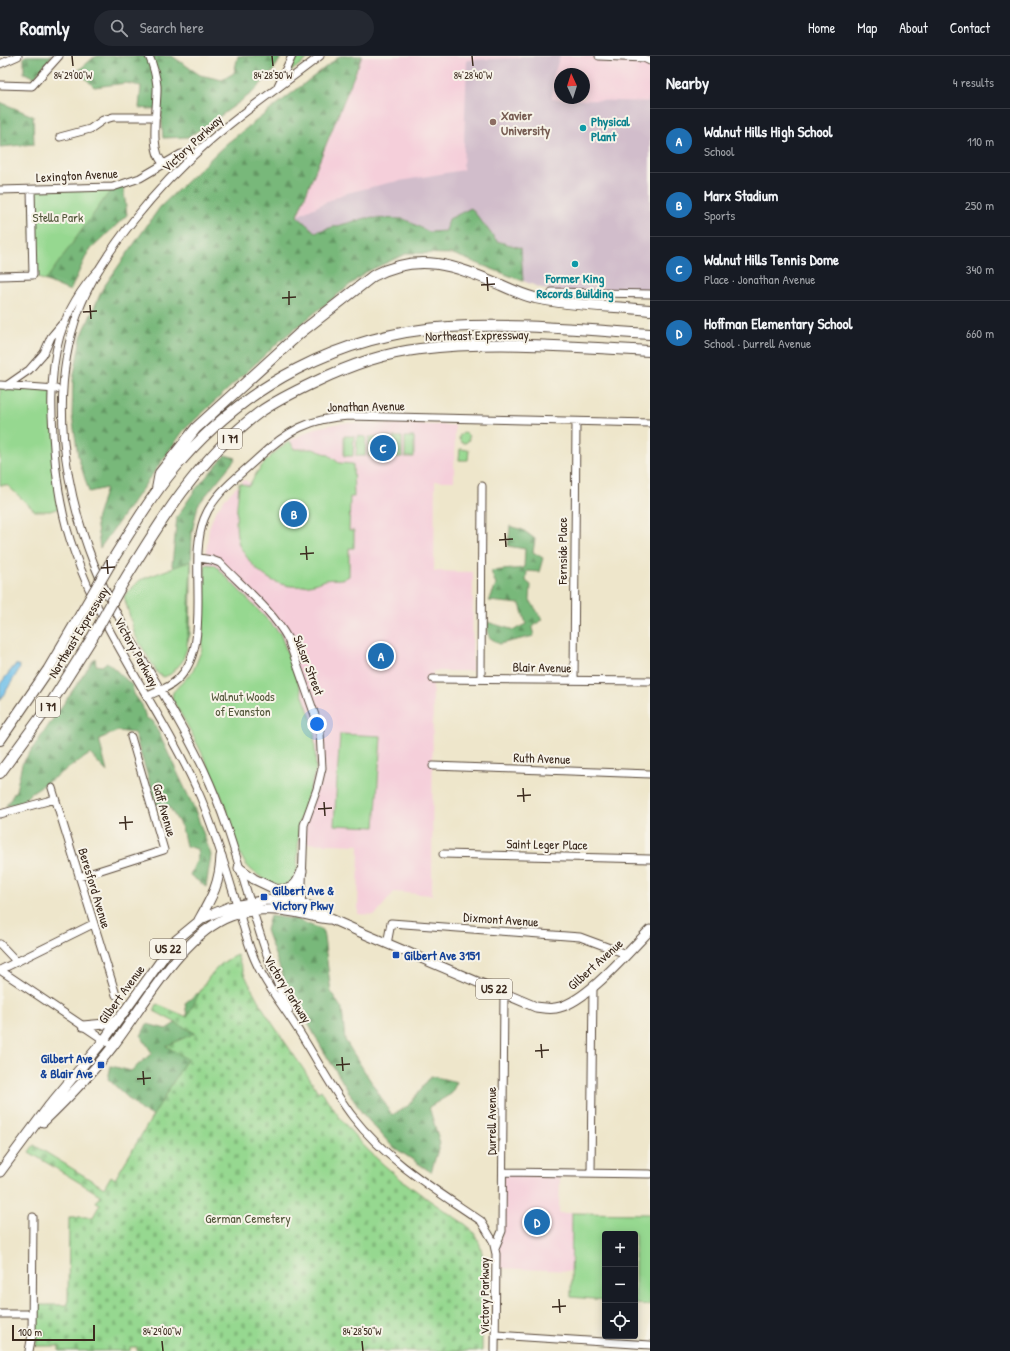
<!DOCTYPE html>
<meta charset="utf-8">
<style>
:root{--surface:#171b24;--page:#242831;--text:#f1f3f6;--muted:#9ea1a6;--line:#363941;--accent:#1f6fb2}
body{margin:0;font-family:"Patrick Hand",sans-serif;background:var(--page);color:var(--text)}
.controls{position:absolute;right:12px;bottom:12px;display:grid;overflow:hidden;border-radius:4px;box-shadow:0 2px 10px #0003}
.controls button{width:36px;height:36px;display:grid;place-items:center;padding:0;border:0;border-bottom:1px solid var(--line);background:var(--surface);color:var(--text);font:20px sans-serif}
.compass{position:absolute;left:554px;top:12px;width:36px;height:36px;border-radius:50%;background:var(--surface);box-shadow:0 2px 10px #0003;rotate:356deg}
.scale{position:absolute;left:12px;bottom:10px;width:83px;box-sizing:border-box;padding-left:4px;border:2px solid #3b2a1e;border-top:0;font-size:11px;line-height:14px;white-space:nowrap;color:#3b2a1e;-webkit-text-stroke:3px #f7f3e8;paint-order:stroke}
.you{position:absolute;left:317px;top:668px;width:14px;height:14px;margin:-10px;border:3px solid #fff;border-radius:50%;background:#1a73e8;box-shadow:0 0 0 6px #1a73e833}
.badge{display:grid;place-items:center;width:26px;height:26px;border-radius:50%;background:var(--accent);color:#fff;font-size:13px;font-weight:700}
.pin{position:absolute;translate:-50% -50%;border:2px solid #fff;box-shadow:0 1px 4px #0006}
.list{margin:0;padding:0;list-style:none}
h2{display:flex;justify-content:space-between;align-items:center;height:52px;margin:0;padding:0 16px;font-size:17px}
h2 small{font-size:13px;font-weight:400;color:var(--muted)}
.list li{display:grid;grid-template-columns:26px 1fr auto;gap:12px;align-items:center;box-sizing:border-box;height:64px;padding:0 16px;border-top:1px solid var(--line)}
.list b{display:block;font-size:15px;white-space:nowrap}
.list p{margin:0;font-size:13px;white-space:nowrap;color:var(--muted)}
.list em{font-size:13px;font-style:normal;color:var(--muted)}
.icon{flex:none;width:22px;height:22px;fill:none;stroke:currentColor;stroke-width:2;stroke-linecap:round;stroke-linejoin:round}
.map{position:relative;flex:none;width:650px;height:1295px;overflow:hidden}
header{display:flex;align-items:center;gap:24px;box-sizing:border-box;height:56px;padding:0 20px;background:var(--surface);border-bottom:1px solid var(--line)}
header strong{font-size:19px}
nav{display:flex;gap:22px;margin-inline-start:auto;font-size:14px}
.search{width:280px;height:36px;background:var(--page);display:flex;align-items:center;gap:10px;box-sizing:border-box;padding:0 14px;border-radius:22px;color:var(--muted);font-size:15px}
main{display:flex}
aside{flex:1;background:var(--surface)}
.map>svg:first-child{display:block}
.built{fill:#f5cfda;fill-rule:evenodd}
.industrial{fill:#d1bdcb}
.grass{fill:url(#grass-tufts);stroke:#688157}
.forest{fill:url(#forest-firs);stroke:#5a714c}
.cemetery{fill:url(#cemetery-stones);stroke:#688157}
.green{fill:#96d890;stroke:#688157}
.water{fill:#6ec0ea;stroke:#547584}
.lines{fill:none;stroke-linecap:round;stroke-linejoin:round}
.minor-casing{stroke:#564638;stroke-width:9}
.major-casing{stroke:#564638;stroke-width:11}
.highway-casing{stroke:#564638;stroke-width:12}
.minor{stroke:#fff;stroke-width:7}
.major{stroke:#fff;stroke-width:9}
.highway{stroke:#fff;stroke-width:10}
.highway-bridge-casing{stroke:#564638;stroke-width:12;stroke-linecap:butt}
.highway-bridge{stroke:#fff;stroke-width:10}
.ticks{fill:none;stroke:#3b2a1e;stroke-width:1.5}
.education-dot{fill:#8d6e63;stroke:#f7f3e8;stroke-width:1.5}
.culture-dot{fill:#0f9aa8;stroke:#f7f3e8;stroke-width:1.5}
.transit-dot{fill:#1a4fb4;stroke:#f7f3e8;stroke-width:1.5}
.labels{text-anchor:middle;stroke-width:4;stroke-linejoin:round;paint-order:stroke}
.shield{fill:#f7f3e8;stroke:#73665b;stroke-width:1}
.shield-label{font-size:12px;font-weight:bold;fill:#3b2a1e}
.education-label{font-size:13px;font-weight:bold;fill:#785e54;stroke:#f7f3e8;text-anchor:start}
.culture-label{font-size:13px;font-weight:bold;fill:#0d838f;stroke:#f7f3e8;text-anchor:start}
.street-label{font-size:13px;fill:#3b2a1e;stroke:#f7f3e8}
.park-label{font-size:13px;fill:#52563a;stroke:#f7f3e8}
.transit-label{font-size:13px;font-weight:bold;fill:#164399;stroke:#f7f3e8;text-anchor:start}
.ticks-label{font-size:10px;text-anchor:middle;fill:#3b2a1e;stroke:#f7f3e8;stroke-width:4;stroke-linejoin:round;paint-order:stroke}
</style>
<header>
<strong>Roamly</strong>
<div class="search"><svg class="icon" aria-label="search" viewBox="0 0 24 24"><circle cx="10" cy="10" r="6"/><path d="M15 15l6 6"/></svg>Search here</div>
<nav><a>Home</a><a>Map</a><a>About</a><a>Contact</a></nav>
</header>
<main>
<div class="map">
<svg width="650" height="1295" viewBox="0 0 650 1295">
<defs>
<pattern id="grass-tufts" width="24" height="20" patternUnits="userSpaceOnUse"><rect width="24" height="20" fill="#96d890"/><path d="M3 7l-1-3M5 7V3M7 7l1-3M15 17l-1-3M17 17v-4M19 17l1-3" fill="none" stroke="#82ba7c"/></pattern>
<pattern id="forest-firs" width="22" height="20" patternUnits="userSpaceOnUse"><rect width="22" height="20" fill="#78b87a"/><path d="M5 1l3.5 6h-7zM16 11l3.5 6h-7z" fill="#649663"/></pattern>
<pattern id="cemetery-stones" width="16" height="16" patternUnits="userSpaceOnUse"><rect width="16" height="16" fill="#96d890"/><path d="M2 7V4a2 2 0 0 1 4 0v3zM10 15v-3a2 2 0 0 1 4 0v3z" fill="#82ba7c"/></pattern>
</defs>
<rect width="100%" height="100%" fill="#f7f3e8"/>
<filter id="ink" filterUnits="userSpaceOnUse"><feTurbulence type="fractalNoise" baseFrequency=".025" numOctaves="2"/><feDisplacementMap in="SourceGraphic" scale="8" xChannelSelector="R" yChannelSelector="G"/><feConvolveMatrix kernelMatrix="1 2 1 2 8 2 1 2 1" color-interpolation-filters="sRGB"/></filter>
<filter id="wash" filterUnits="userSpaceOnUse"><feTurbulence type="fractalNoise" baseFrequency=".012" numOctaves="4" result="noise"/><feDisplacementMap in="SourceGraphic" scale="16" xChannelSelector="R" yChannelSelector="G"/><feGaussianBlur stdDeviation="0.9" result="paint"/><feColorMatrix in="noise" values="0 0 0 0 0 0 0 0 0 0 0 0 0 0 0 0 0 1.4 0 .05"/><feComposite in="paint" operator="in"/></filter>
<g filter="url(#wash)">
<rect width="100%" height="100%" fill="#eee6cb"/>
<!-- built -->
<path class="built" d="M362,0H650V89L297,160ZM560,18H584V42H560Z
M342,367L455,369L454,425H435L434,515L473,516L472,615H433L432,839L394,836L375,859L358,858L359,789L298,787L300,763L316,713V691L314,670L284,585L271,566L215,509L209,508L205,510L209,472L215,456L225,442L244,424L251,427L276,395L289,385L315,372Z
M503,1116L560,1117L559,1157H572L571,1215L496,1212V1198L502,1175Z"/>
<!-- industrial -->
<path class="industrial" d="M521,0H560L553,21L552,43L648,46L650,5V238L552,236L523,225L521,192L497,185L471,152L446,175L429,176L404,163L366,162L315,176L297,160L343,138L388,127L463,114L467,4L519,2Z"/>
<!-- grass -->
<path class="grass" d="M298,0H311L290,16V15Z"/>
<!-- forest -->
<path class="forest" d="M27,0H52L35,21L24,17V1Z
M98,0H172L200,19L222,24L234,17L238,0H282L271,18L252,37L212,66L188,81L163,82L161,54L139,52L141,30L126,27L94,31L78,15L93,2Z
M340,0H362L297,160L315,176L366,162L404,163L429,176L446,175L449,163L471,152L497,185L521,192L523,225L453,198L408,197L366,216L282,283L184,374L100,492L96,464L106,432L89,436L78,400L72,359L73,324L81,281L103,232L160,151L226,88Z
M0,46L33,60L34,88L0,91Z
M123,129L127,159L88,196L70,235L39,222L94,133Z
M225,399L236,402L198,449L192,476L190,579L182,603L175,519L172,509L177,461L195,434Z
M510,470L523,474L535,483L533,496L543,502L539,516L527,515L526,525L531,529L530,544L542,563L532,572L534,580L499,588L489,581L487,566L514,574L526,568L520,548L489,545L496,529L491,515L524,512L525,493L508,490Z
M95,602L96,609L102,610L107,606L132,629L134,638L142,649L146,662L153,665L195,754L211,799L206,831L190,819L198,801L197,793L186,790L182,772L170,752L157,749L134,677L118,675L99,683L107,716L90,698L32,736L21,747L6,750L16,734L22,708Z
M270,860L295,863L323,874L331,936L342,953L345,984L392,1059L408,1050L431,1020L457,1026L451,1038L429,1051L440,1087L431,1116L392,1090L362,1057L323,994L284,924L266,874Z
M198,937L216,947L158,1062L142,1055L108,1023L111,1010L131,1015L152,997L141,980L147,968L166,973L187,960L185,947Z"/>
<!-- cemetery -->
<path class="cemetery" d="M237,899C254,949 291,991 318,1036L321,1034C360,1097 405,1129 465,1168C477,1177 482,1190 483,1205L482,1295H137V1291H130V1295H59V1290H36L37,1249H68L69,1161H93L100,1148L96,1146L100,1139L29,1096L34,1089L104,1132L111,1120L115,1123L187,1003L166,990L195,977L154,955L157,948L187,961C199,938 210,909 237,899Z"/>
<!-- green -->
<path class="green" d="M113,131L45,225L33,219L31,134Z
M0,329L51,333L62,451L50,455H35L7,429H0Z
M459 382a5 5 0 1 1 10 0a5 5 0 1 1-10 0Z
M344,380H354L353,400H344Z
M357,380L366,381L365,400H356Z
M369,381H378V401L368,400Z
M381,381H390V401H381Z
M393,381H402V401H393Z
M405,381H414V401H405Z
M290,385L294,393H313L329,399L339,407L353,408L354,441H350L349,475H354V492H349V520C341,526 331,521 323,525C294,536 271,530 251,507C247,501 242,495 239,489C233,471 238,446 239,427L249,430C259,410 272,397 290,385Z
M460,393L469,394L468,404H459Z
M191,505L187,592L182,606L171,618L164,621L158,618L135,579L124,540L140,524Z
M207,508L215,509L280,577L314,670L316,713L299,768L297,816L295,817C294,823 291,828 284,829C273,831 251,816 245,807C236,793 230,764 224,747C210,711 192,676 172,643L173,636L193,615L202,593L205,510Z
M340,678L381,680L375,771L334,769Z
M572,1157L650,1158V1249L635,1248V1178H605V1244L571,1241Z"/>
<!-- water -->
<path class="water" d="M15,609H19L20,612L0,645V628Z"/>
</g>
<g filter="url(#ink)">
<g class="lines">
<defs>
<path id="minor" d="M149,0C153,9 156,20 157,30C158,50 148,95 164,108
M599,0L644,2L650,5
M0,8L18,0
M0,29L32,30L59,0
M277,32L292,0
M60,81L90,73L103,64L113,61H156
M0,134L113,131L140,122L181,98L195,97
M100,212C59,256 50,300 52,359C54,404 58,452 74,495C104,582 163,656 200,740C215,775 226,813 237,849C242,865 246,882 252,897C263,926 284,951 300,977C318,1005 333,1035 353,1061C387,1105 436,1134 481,1165L493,1185L496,1198L495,1295
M0,220L33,219L31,134
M552,236L650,238
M0,329L56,333
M6,330L29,314L44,297L51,281L62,268
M199,502L212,504L220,507C243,531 272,554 288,583L317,665L320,676L322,712L317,733L304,769L301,857
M433,623L650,625
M481,623L482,430
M574,624L576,366
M148,640C156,636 165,633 172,628C217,597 186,509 204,463C214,437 239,420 258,402C287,375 310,362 349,360L650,367
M433,710L650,718
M52,732L116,939
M0,758L55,743
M443,798L650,803
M79,821L164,794L131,681
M0,888L17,906
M387,888L391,867L580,881L626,898
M0,914L113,990
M0,914L93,868
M289,954C253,877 240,791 204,714C171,643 123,581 94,508C63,430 49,335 79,254C100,197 161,127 206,88C242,56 283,29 320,0
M503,1116L650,1118
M591,1117L593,931
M495,1192L502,1175L504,937
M0,1258H32
M496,1279L650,1289
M29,1295L32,1279L33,1161"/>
<path id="major" d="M239,812L254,823L298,844
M279,834C293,834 297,828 302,815
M199,864C212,841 220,827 221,800
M83,970L105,968L120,962
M43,1066C68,1042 92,1017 113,990C144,950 182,878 231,860C250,853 274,852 294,856C306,858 317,862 329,863
M0,1116L49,1050L104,984L175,885L203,862L229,851L266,844L297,846L315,852L331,863L360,876L536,951C544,952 552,954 560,951C589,943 628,896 650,874"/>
<path id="highway" d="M157,433L160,417L196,372L300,277L373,220C420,195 455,210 501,229C512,234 523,239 535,242C572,250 612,250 650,254
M110,508C130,476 150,442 174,413C243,329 341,278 449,271C516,267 584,274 650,278
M121,530C159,467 199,401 260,356C277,344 296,335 315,326C348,310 384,297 420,293C493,284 576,291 650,295
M0,684L48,614L81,558
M0,717L51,647L92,582"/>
</defs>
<!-- minor casing -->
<use href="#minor" class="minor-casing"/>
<!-- major casing -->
<use href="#major" class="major-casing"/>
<!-- highway casing -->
<use href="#highway" class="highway-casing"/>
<!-- minor -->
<use href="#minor" class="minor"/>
<!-- major -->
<use href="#major" class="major"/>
<!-- highway -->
<use href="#highway" class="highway"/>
<defs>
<path id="highway-bridge" d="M81,558L110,508
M92,582L121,530"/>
</defs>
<!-- highway-bridge casing -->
<use href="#highway-bridge" class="highway-bridge-casing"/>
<!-- highway-bridge -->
<use href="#highway-bridge" class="highway-bridge"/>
</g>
</g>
<!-- ticks -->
<path class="ticks" d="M72,0L73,10M272,0L273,10M472,0L473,10M487,221L488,235M481,229L495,228M289,235V249M282,242L296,241M90,249L91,263M83,256L97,255M505,477L506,491M499,484L513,483M306,490L307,504M300,498L314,497M107,504L108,518M101,512L115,511M523,732L524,746M517,740L531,739M324,746L325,760M318,753L332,752M125,760L126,774M119,767L133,766M541,988L542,1002M535,995L549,994M342,1001L343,1015M336,1009L350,1008M143,1015L144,1029M137,1023L151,1022M559,1243L560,1257M552,1251L566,1250M162,1285L163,1295M362,1285L363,1295"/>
<!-- markers -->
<circle class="education-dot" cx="493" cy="66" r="4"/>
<g class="culture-dot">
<circle cx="583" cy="72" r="4"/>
<circle cx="575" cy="208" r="4"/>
</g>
<g class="transit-dot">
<rect x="260" y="837" width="8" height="8" rx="2"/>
<rect x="392" y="895" width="8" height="8" rx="2"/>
<rect x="97" y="1005" width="8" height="8" rx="2"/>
</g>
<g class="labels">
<!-- shield labels -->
<g class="shield">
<rect x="218" y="373" width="24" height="20" rx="3"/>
<rect x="36" y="641" width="24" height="20" rx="3"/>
<rect x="150" y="883" width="36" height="20" rx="3"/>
<rect x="476" y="923" width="36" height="20" rx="3"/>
</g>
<g class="shield-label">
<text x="230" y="387">I 71</text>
<text x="48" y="655">I 71</text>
<text x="168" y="897">US 22</text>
<text x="494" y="937">US 22</text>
</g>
<!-- education labels -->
<g class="education-label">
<text x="501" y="64">Xavier<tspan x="501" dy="15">University</tspan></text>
</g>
<!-- culture labels -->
<g class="culture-label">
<text x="591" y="70">Physical<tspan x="591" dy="15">Plant</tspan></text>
<text x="575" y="227" text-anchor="middle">Former King<tspan x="575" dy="15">Records Building</tspan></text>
</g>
<!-- street labels -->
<g class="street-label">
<text transform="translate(192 87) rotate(-43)" y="5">Victory Parkway</text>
<text transform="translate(77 119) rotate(-3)" y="5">Lexington Avenue</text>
<text transform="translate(477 279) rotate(-1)" y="5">Northeast Expressway</text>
<text transform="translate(366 350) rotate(-1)" y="5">Jonathan Avenue</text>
<text transform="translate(562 495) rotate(-90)" y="5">Fernside Place</text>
<text transform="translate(78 576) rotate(-59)" y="5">Northeast Expressway</text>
<text transform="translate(137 596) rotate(61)" y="5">Victory Parkway</text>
<text transform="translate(309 609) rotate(69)" y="5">Sulsar Street</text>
<text transform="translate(542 611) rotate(1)" y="5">Blair Avenue</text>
<text transform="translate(542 702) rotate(2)" y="5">Ruth Avenue</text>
<text transform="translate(165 754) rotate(74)" y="5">Gaff Avenue</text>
<text transform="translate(547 788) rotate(1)" y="5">Saint Leger Place</text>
<text transform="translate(95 832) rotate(73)" y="5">Beresford Avenue</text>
<text transform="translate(501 863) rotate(4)" y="5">Dixmont Avenue</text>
<text transform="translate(595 908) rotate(-42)" y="5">Gilbert Avenue</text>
<text transform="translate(288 933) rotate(58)" y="5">Victory Parkway</text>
<text transform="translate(121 938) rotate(-54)" y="5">Gilbert Avenue</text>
<text transform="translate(491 1065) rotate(-90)" y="5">Durrell Avenue</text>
<text transform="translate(484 1240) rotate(-90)" y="5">Victory Parkway</text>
</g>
<!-- park labels -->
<g class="park-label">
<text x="58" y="166">Stella Park</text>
<text x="243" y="645">Walnut Woods<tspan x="243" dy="15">of Evanston</tspan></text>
<text x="248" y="1167">German Cemetery</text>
</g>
<!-- transit labels -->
<g class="transit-label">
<text x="272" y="839">Gilbert Ave &amp;<tspan x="272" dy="15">Victory Pkwy</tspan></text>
<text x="404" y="904">Gilbert Ave 3151</text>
<text x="93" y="1007" text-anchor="end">Gilbert Ave<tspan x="93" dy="15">&amp; Blair Ave</tspan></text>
</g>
</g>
<g class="ticks-label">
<text x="73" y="23">84°29'00"W</text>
<text x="273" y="23">84°28'50"W</text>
<text x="473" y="23">84°28'40"W</text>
<text x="162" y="1279">84°29'00"W</text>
<text x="362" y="1279">84°28'50"W</text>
</g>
</svg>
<div class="controls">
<button>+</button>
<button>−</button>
<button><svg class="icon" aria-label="locate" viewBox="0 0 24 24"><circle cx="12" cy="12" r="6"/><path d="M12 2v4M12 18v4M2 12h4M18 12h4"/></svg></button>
</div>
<svg class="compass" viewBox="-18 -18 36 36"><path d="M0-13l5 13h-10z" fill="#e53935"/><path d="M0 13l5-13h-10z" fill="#9ea1a6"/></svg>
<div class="scale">100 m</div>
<div class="you"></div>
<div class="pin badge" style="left:381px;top:600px">A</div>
<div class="pin badge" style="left:294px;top:458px">B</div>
<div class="pin badge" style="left:383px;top:392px">C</div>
<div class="pin badge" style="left:537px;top:1166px">D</div>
</div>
<aside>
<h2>Nearby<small>4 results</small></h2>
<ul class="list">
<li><span class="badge">A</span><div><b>Walnut Hills High School</b><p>School</p></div><em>110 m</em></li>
<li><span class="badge">B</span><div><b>Marx Stadium</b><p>Sports</p></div><em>250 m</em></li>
<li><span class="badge">C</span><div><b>Walnut Hills Tennis Dome</b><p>Place · Jonathan Avenue</p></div><em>340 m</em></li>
<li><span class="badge">D</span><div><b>Hoffman Elementary School</b><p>School · Durrell Avenue</p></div><em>660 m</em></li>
</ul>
</aside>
</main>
